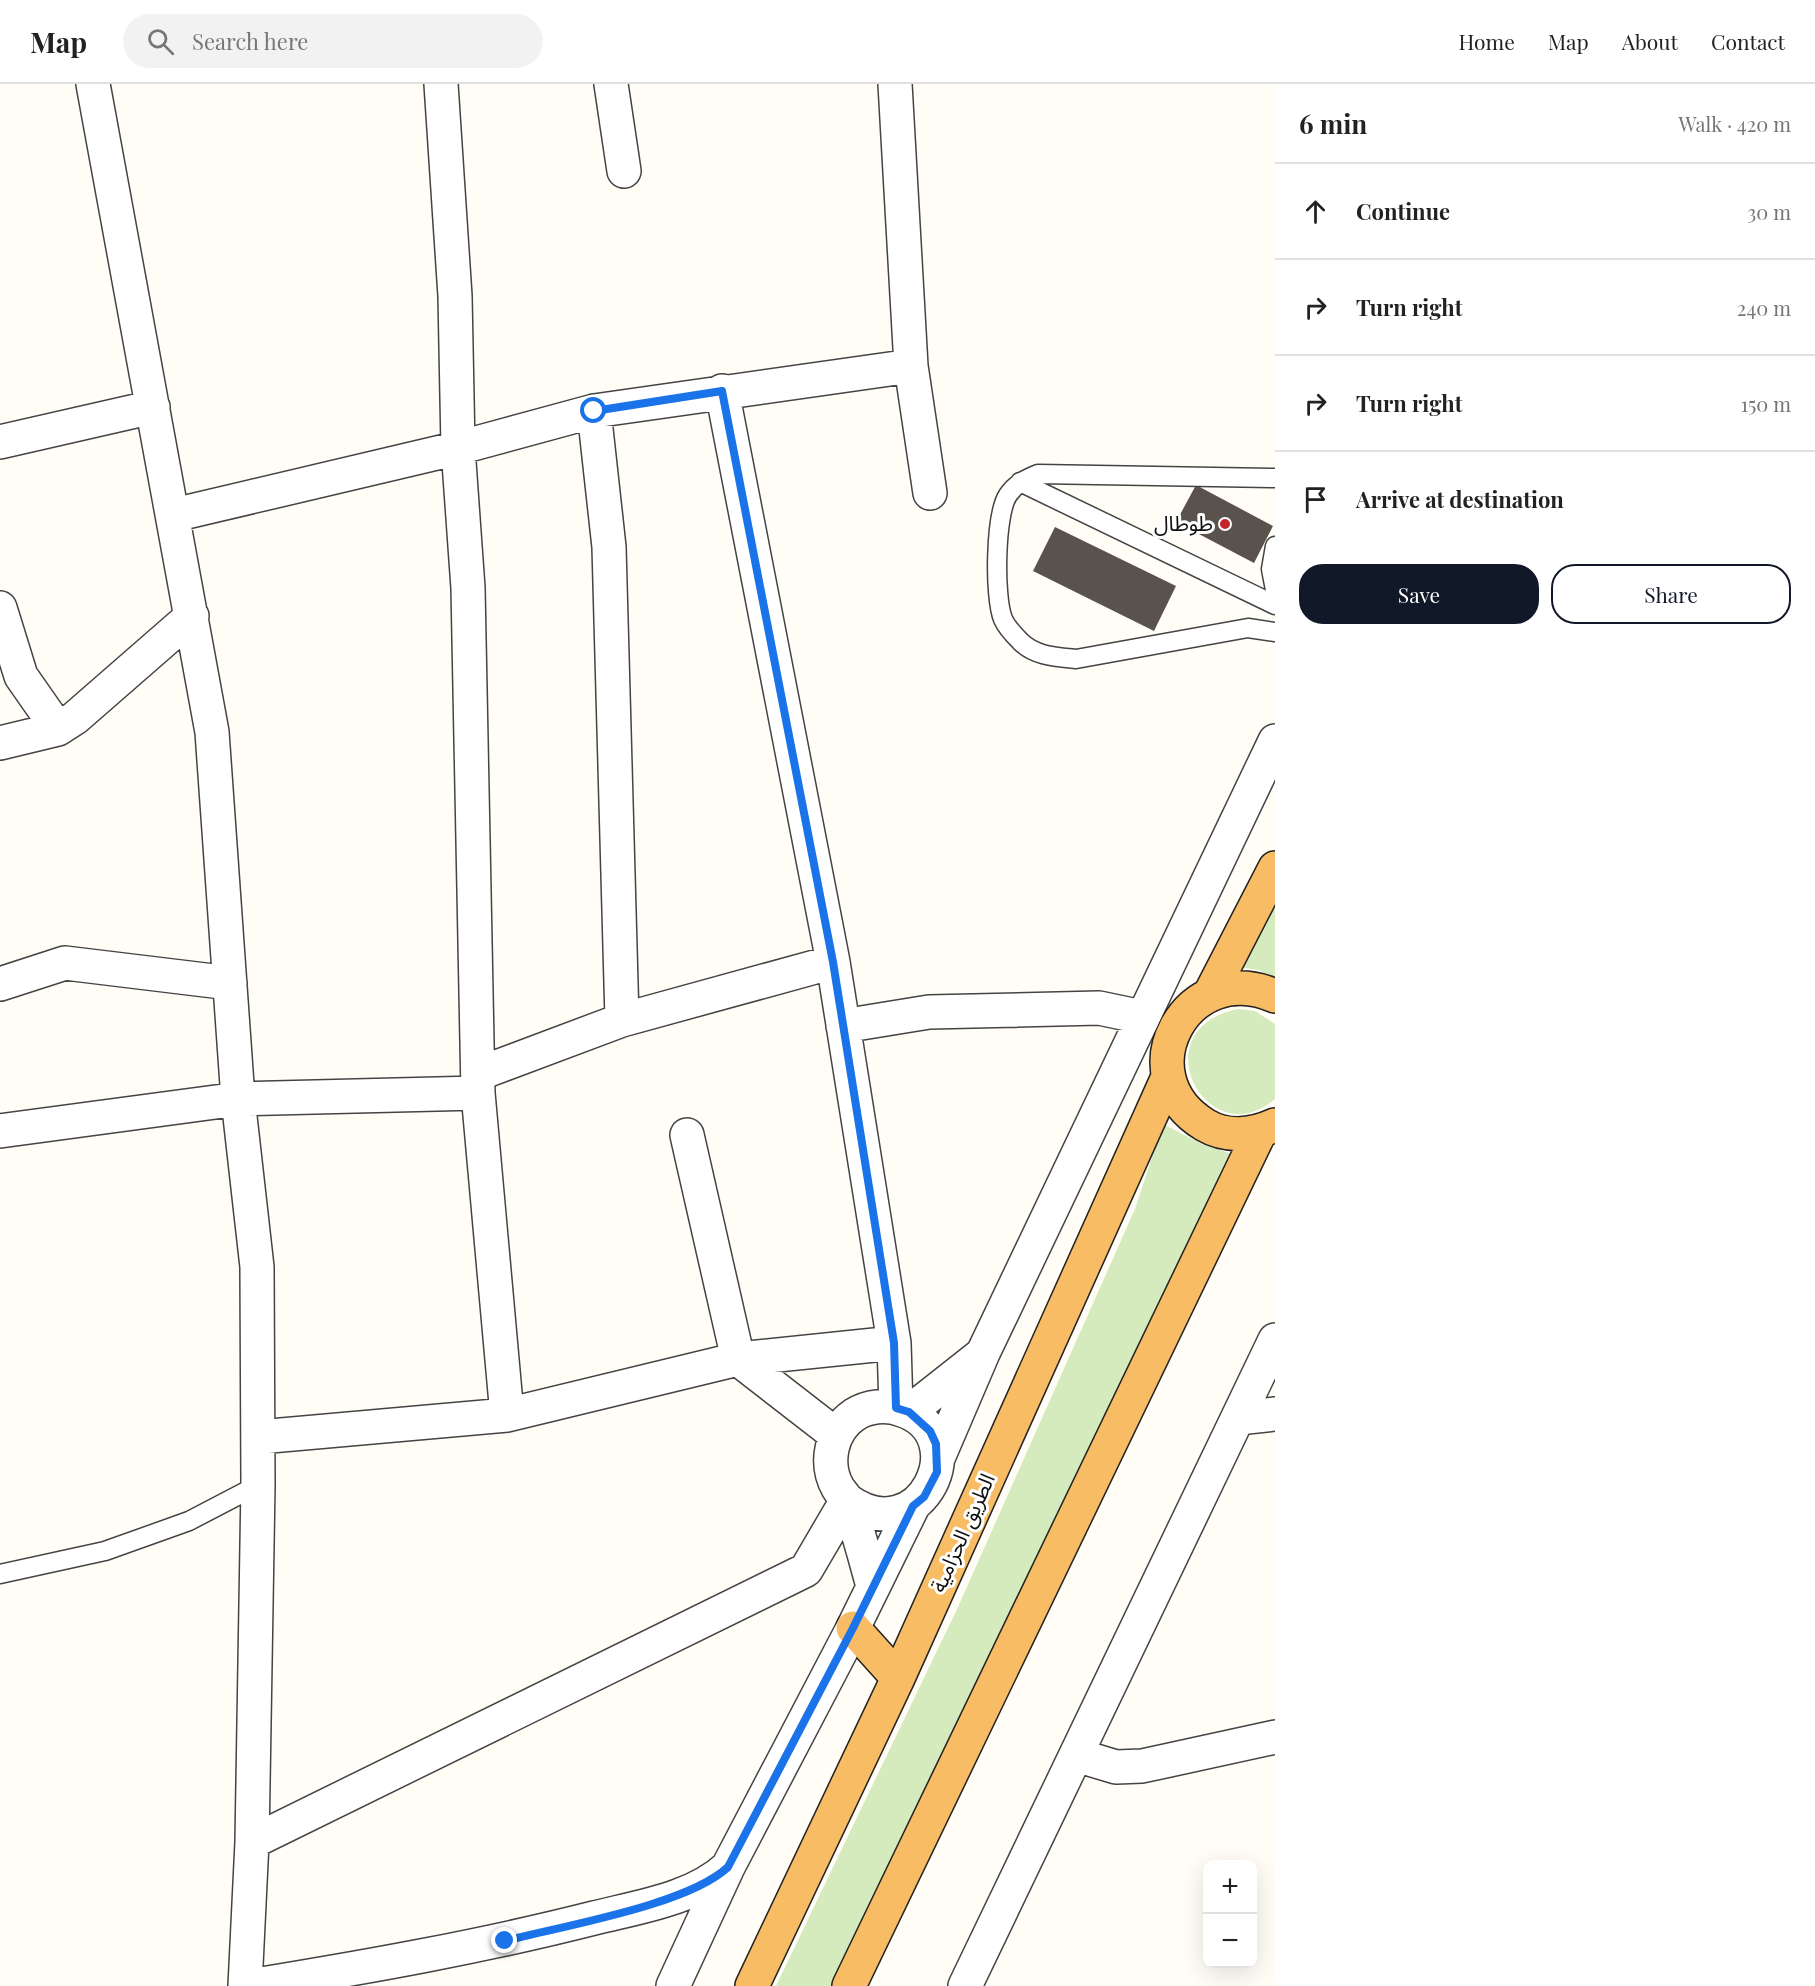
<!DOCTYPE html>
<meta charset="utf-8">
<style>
:root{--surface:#fff;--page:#f2f2f2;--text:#222;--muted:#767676;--line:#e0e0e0;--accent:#111827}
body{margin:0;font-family:"Playfair Display","Noto Sans Arabic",serif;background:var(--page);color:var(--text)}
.controls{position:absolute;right:18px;bottom:18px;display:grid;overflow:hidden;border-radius:12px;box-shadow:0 6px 24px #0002}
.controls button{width:54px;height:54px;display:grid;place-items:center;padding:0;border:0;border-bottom:2px solid var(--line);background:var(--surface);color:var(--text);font:30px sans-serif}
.stop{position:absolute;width:18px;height:18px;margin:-14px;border:4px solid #1a73e8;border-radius:50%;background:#fff}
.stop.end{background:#1a73e8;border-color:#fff;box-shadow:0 2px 6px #0008}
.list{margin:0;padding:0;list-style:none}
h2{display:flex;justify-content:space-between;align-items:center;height:78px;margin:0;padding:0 24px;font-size:26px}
h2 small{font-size:20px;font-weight:400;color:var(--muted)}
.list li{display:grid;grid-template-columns:39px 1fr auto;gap:18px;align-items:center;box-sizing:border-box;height:96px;padding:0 24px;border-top:2px solid var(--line)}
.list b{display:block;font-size:22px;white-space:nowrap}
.list em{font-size:20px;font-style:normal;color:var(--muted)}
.actions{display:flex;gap:12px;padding:18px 24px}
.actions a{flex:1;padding:14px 0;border:2px solid var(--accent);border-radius:24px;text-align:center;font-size:21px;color:var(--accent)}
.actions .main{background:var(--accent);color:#fff}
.icon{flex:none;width:33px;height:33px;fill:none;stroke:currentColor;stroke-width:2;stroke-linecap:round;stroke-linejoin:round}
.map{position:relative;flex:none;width:1275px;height:1902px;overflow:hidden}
header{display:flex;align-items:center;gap:36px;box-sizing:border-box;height:84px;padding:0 30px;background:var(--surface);border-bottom:2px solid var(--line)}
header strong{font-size:28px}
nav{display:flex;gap:33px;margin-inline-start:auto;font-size:21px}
.search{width:420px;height:54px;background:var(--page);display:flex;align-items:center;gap:15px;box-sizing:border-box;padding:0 21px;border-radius:33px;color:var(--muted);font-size:22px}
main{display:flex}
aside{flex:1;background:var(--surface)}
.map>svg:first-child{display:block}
.green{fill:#d5ebbd}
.building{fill:#5a524d}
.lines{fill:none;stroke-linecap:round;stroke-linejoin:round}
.service-casing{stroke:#444;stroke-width:21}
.minor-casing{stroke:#444;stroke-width:36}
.trunk-casing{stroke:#222;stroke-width:36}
.service{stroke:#fff;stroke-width:18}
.minor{stroke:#fff;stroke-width:33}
.trunk{stroke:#f7bc64;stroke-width:33}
.route{stroke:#1a73e8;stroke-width:8}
.poi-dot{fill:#c4262e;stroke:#fff;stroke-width:2}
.labels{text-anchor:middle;stroke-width:6;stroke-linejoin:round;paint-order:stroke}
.poi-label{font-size:21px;fill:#111;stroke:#fff;text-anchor:end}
.street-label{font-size:21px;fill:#111;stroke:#fff}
</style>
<header>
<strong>Map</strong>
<div class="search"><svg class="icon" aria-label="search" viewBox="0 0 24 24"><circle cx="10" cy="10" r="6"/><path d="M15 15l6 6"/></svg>Search here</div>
<nav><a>Home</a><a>Map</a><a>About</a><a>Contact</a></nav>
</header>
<main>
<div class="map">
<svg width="1275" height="1902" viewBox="0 0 1275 1902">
<rect width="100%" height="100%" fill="#fffdf5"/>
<!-- green -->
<path class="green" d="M1275,814V894L1258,886L1240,883Z
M1238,925L1255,927L1275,940V1015C1207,1073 1139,945 1238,925Z
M1163,1040L1204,1061L1238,1072L1186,1161L1013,1548L838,1902H776L958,1523L1135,1125Z"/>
<!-- building -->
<path class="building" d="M1196,401L1273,442L1254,479L1176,438Z
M1055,443L1176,502L1154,547L1033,487Z"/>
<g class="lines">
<defs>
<path id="service" d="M1275,394L1038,390C1026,395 1015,400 1008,411C995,430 994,513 1003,535C1006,542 1014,551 1020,557C1034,572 1056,573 1076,575L1248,544L1275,548
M1020,398L1275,521
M1275,462L1271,485L1275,506
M0,1490L105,1467L189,1437L258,1401"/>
<path id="minor" d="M93,0L212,648L238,1015L257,1183L258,1401L252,1758L245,1902
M441,0L455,212L458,364L468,504L478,1009L507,1331
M611,0L624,87
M895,0L911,282L930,409
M722,307L833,878L894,1259L896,1324
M594,327L609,463L622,936
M0,358L153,323
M174,431L458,364L594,327L911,282
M0,524L21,592L58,645
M0,659L58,645L75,634L192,532
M0,900L65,879L230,899
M843,942L929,928L1099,924L1142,933
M478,990L622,936L833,878
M0,1047L238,1015L478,1009
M687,1051L738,1275L836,1351
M909,1328L980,1272
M1238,1334L1275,1330
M259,1353L507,1331L738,1275L894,1259
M938,1374L983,1269L1275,657
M847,1416C921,1470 977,1351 902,1326C886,1320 868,1322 854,1331C831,1347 824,1379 838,1404C841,1409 846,1413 848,1419C858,1445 865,1474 873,1502
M1076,1671L1116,1683L1142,1682L1275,1653
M252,1758L806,1486L847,1416
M250,1902C366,1883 480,1863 594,1834C638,1823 694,1815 728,1783L853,1544L913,1422
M673,1902L728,1783
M965,1902L1275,1256"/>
<path id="trunk" d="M1210,910L1275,784
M1275,912C1187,873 1123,991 1205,1041C1227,1054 1253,1051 1275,1041
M853,1544L898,1594
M752,1902L898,1594L1168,993
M849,1902L1260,1048"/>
</defs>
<!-- service casing -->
<use href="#service" class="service-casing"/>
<!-- minor casing -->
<use href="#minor" class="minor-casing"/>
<!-- trunk casing -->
<use href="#trunk" class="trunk-casing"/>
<!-- service -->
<use href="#service" class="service"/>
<!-- minor -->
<use href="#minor" class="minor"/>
<!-- trunk -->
<use href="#trunk" class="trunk"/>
</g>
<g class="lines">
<!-- route -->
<path class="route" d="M505,1857C562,1842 688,1821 728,1783L853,1544L913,1422L924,1413L937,1388L936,1360L930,1347L909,1328L896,1324L894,1259L833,878L722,307L594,327"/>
</g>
<!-- markers -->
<circle class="poi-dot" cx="1225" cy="440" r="6"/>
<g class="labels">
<!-- poi labels -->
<g class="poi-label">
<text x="1213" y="447">طوطال</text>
</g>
<!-- street labels -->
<g class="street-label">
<text transform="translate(963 1449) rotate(-66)" y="7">الطريق الحزامية</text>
</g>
</g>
</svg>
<div class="controls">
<button>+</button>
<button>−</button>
</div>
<div class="stop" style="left:594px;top:327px"></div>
<div class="stop end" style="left:505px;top:1857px"></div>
</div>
<aside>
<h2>6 min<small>Walk · 420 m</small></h2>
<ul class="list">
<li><svg class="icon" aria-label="ahead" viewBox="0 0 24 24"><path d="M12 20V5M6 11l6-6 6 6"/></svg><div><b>Continue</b></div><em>30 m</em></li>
<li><svg class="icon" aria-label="right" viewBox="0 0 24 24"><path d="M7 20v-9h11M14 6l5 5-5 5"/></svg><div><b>Turn right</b></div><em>240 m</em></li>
<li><svg class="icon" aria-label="right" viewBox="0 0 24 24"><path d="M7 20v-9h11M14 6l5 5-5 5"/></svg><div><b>Turn right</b></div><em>150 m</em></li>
<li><svg class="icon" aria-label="arrive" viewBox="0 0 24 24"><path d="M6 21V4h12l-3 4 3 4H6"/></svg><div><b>Arrive at destination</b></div></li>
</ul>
<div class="actions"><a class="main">Save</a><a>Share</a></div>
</aside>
</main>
